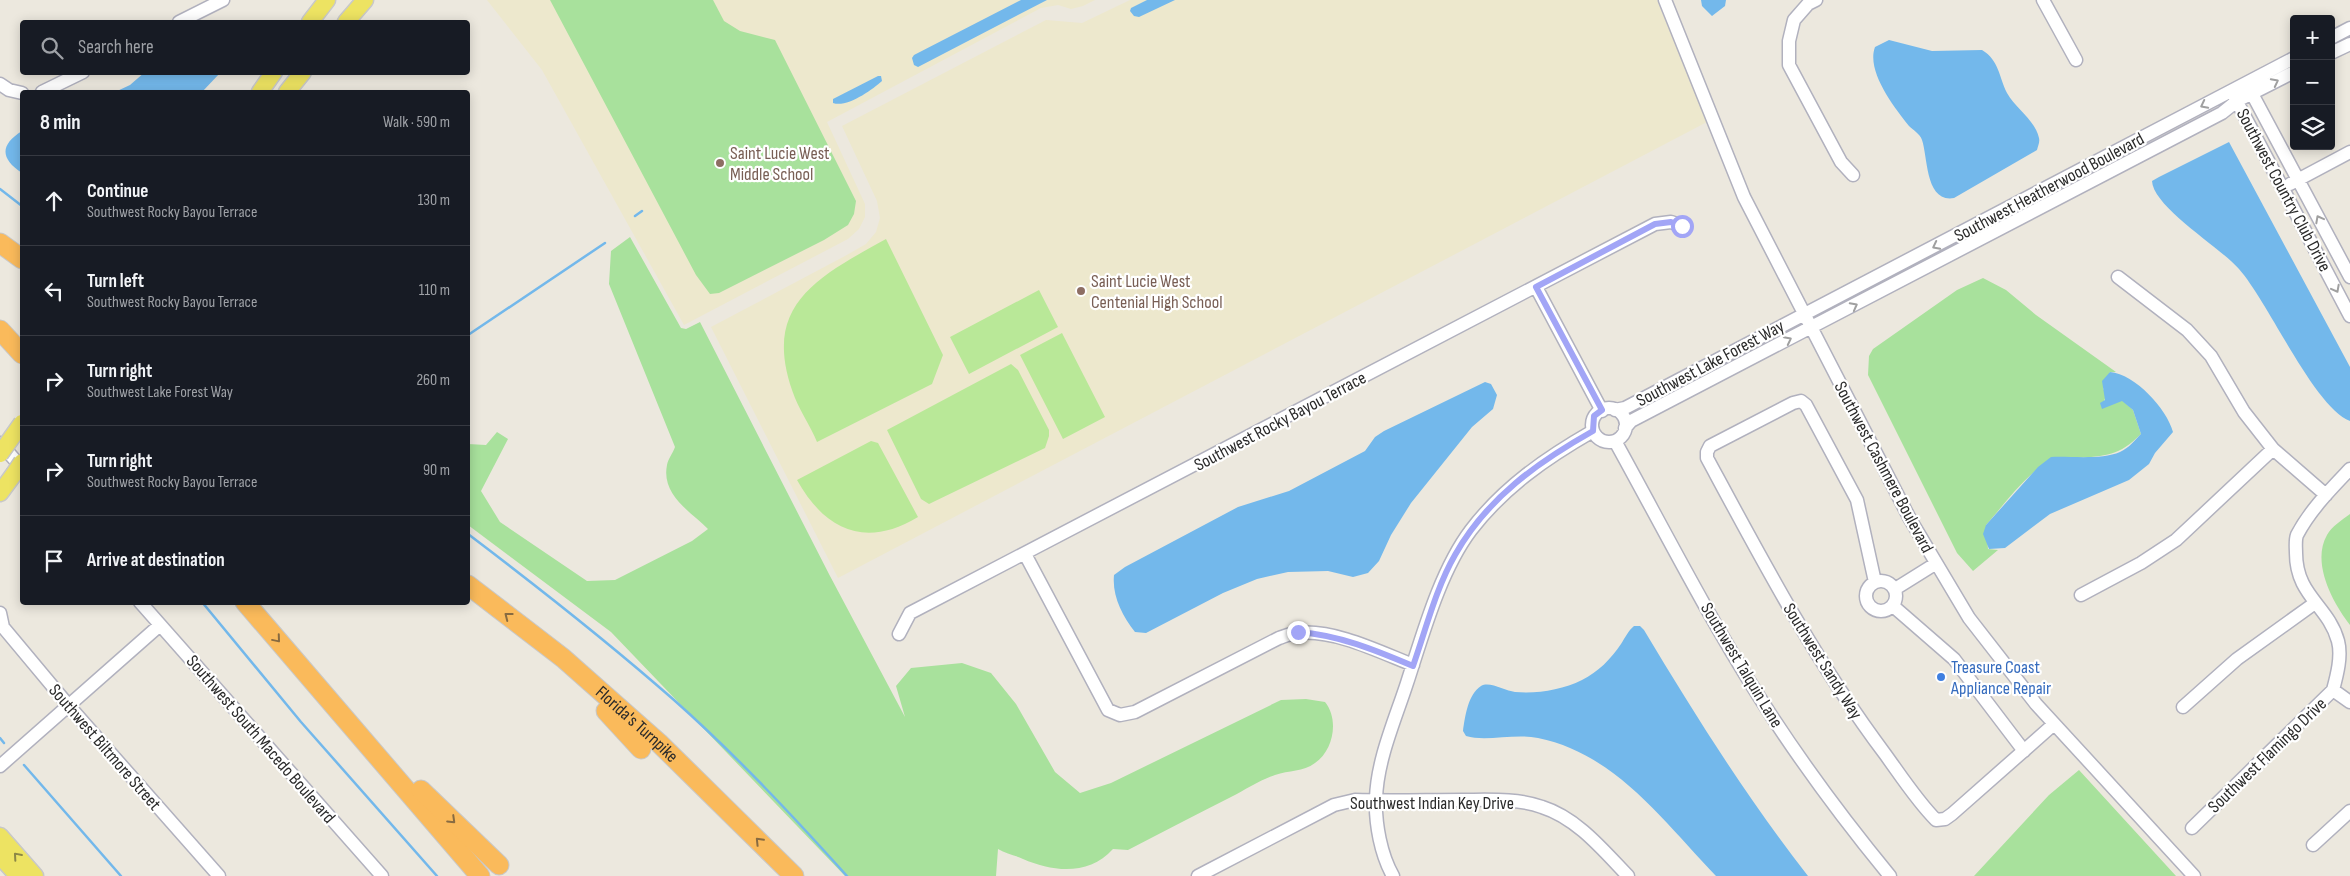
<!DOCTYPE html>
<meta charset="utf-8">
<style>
:root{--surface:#171b24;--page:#20242c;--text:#f1f3f6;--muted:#9ea1a6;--line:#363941}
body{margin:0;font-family:"Sofia Sans Condensed",sans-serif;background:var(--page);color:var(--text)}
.controls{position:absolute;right:15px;top:15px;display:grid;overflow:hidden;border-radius:5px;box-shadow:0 2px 12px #0003}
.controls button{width:45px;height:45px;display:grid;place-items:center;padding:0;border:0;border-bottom:1px solid var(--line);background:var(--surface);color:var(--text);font:25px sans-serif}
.stop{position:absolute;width:15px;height:15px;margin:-11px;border:4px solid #a2a5f6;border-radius:50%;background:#fff}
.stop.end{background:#a2a5f6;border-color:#fff;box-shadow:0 1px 5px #0008}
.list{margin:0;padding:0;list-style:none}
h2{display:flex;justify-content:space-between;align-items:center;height:65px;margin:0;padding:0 20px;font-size:21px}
h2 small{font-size:16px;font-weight:400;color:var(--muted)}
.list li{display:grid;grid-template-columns:32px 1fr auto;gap:15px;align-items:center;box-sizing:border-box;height:90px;padding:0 20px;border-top:1px solid var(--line)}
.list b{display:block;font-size:19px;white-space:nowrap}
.list p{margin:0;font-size:16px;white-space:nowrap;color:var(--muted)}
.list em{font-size:16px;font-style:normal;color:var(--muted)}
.icon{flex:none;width:28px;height:28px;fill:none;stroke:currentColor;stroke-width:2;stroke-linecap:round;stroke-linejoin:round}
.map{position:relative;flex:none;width:2350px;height:876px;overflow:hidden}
.search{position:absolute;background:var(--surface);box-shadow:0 2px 12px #0003;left:20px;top:20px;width:450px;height:55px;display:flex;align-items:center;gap:12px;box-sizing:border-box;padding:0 18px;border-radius:5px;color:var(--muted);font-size:19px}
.panel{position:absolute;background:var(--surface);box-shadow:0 2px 12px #0003;left:20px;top:90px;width:450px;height:515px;border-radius:5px}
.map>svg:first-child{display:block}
.education{fill:#ede8cd}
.green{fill:#a8e19c}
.pitch{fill:#b9e898}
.water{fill:#73b8eb}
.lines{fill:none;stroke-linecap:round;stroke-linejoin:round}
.stream{stroke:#73b8eb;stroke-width:2.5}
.minor-casing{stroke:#b1b1be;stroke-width:15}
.major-casing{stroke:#c8c8c8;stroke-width:19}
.highway-casing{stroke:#c8c8c8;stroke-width:21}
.minor{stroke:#fff;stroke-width:12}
.major{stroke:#ede362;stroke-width:16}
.highway{stroke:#faba5b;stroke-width:19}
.major-bridge-casing{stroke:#c8c8c8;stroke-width:19;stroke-linecap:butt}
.major-bridge{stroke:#ede362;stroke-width:16}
.oneway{stroke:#a0a0a0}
.oneway2{stroke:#886b41}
.oneway3{stroke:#8c8746}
.route{stroke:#a2a5f6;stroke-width:6}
.education-dot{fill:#8d6e63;stroke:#fff;stroke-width:2}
.shop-dot{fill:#3f7fe0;stroke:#fff;stroke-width:2}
.labels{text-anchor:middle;stroke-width:4.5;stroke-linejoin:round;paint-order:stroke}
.education-label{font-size:18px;fill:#785e54;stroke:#fff;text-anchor:start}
.street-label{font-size:18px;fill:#2b2b2b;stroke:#fff}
.shop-label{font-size:18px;fill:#366cbe;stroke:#fff;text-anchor:start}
</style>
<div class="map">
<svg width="2350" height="876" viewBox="0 0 2350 876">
<rect width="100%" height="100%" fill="#ece8de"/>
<!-- education -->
<path class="education" d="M487,0H1095L1083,6L1071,9L1058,5L1041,8L827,122L865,204V217L859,229L848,239L684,325L542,70Z
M1130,0H1657L1707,122L838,578L711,327L845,256L866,244L876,232L880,218L877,201L842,126L1046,20L1082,23Z"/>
<!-- green -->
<path class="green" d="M550,0H713L724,21L740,31L775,40L856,201L854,214L848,225L824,240L719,293L710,294L696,275Z
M630,237L681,328L686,329L700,322L830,576L905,717L896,686L911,668L962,663L991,673L1016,704L1055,772L1080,793L1111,783L1281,700L1306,699L1325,702C1339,719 1334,750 1315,763C1303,772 1289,770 1275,775C1260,780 1245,790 1231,797C1196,815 1162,832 1128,850L1113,849C1089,876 1053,872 1023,859C1015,855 1006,854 998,849L996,876H845L611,632L468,525V444L486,445L497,432L508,439L481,491L500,522L587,581L615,580L692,541L708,529C690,511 661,495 667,465C668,459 673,453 675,447L609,284L611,251Z
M1983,278L2006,290L2036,315L2116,372H2110L2103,388L2106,395L2102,408L2122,400L2133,410L2141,434C2119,456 2106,456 2076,458C2070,458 2062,456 2057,458C2031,466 2004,505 1986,525L1988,549L1998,550L1973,571L1957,553L1868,375L1869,356L1873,349L1957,290Z
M2350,514V625C2333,603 2311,563 2327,535C2332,526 2342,520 2350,514Z
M2079,770L2176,876H1974L2049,795Z"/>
<!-- pitch -->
<path class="pitch" d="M886,239L943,355L932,384L817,442C811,427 801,413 795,398C759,306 816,278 886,239Z
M1039,290L1058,327L969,374L950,337Z
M1062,333L1105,417L1063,439L1020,355Z
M1011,364L1018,370L1049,430V436L1045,448L929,504L921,499L887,430Z
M871,441L878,443L918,517C865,549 825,530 797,480Z"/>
<!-- water -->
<path class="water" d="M1021,0H1047L918,67L914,65L912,58L914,55Z
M1147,0H1175L1139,17L1134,16L1130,11L1131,8Z
M1701,0H1726L1725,6L1712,16L1702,6Z
M1889,40L1932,51L1982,50C1999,60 1999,77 2007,93C2016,109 2035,120 2039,138C2040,142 2038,146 2037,150L1954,198C1925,203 1928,157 1922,140C1920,134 1913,130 1909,126C1894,107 1866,71 1875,47Z
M145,72H220V73L202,92H115L130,85Z
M878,76H881L882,81C872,90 847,108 833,103V99Z
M22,131V173C0,158 0,145 22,131Z
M2229,142L2350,367V421C2314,407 2269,303 2239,269C2221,248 2153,207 2152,181L2159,177Z
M2110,372C2135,374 2167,409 2173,432L2155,453L2149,464L2129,480L2050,514L2005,548L1989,549L1983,534L1986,525L2038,467L2051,457C2071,456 2102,460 2120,452C2129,448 2135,440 2141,434L2133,410L2122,401L2102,409L2100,403L2105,400L2102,381Z
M1485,382L1491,384L1497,395L1493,409L1472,427L1411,503L1391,535L1379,561L1368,573L1353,577L1328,571L1288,572L1257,579L1223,593L1146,633L1135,632C1122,615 1112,596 1114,575L1125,567L1238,507L1289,491L1365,451L1375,437L1384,431Z
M1634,626H1640L1644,630C1695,715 1747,798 1808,876H1716C1664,822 1616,754 1538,738C1515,733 1486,742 1466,736L1463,731C1465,717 1468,694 1481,686C1490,681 1505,691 1515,692C1537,694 1562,690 1582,680C1598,672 1611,659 1621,644C1625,638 1628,631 1634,626Z"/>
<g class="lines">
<!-- stream -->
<path class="stream" d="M0,189L22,206
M635,216L642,211
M468,335L605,243
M468,534C538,587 608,642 674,700C736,755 792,815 847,876
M202,602L301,722L437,876
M0,738L4,743
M24,765L121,876"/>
<defs>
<path id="minor" d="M1665,0L1744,197L1910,519L1969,618L2036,704L2194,876
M1816,0L1808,4L1794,20L1789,41V65L1841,162L1853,175
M2043,0L2076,60
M179,22L223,0
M2331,38L2350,28
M2331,53L2350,44
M0,84L9,90L22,93
M2249,88L2350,277
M42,92L83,72
M2234,96L2350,316
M2290,184L2350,152
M2118,277L2187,330L2211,356L2244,412L2273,449L2326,495
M1536,287L1602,411
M1592 425a17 17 0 1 1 34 0a17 17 0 1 1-34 0Z
M1615,410L1625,408L2294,58
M1625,428L1631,421L2222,113L2237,101L2294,72
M1615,441C1662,526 1706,613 1758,695C1798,758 1843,819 1890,876
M0,443L22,468
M1025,554L1108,710L1120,715L1135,712L1279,638C1285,636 1291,633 1298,633C1334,629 1380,652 1413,665
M1866 596a15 15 0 1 1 30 0a15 15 0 1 1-30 0Z
M1875,582L1857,500L1806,405L1801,401L1793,403L1710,446L1707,452V458C1762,560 1815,661 1885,754C1901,776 1917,801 1936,820L1945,819L1952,814L2054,724
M1895,589L1935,564
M2081,595L2141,563L2176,540L2273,449
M140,602L382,876
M1893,606L1954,659L2024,751
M0,613L3,627L69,706L219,876
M899,634L910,613L1655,224L1671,222L1682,226
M2333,690L2350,702
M2183,707L2237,659L2315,603
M0,766L160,625
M2192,828L2333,690C2337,675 2342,656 2338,641C2328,605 2296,596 2296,553C2296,548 2295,540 2297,535C2310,510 2331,489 2350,469
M2313,845L2350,811
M1198,876L1334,805L1355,800C1391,801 1426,800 1462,800C1488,800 1517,798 1542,807C1577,818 1603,850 1628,876
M1393,876C1381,855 1375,824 1376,799C1377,760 1395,720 1407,683C1423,634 1440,571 1471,530C1504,487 1546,458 1593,431"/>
<path id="major" d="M310,22L327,0
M346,22L365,0
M260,92L274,72
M287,92L303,72
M0,493L14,474
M0,836L35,876
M0,856L18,876"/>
<g id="highway">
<path d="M0,243L22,259"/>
<path d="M0,330L22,354"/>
<path id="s1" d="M468,585L563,658L659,743L794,876"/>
<path d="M245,602L480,876"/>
<path d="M606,711L641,749"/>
<path d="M421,790L499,865"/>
</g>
</defs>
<!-- minor casing -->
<use href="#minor" class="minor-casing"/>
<!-- major casing -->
<use href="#major" class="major-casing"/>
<!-- highway casing -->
<use href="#highway" class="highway-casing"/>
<!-- minor -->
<use href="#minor" class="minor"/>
<!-- major -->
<use href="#major" class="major"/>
<!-- highway -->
<use href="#highway" class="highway"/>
<defs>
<path id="major-bridge" d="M0,454L22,423
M14,474L22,462"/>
</defs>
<!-- major-bridge casing -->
<use href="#major-bridge" class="major-bridge-casing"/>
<!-- major-bridge -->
<use href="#major-bridge" class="major-bridge"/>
</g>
<!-- one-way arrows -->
<defs><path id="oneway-chevron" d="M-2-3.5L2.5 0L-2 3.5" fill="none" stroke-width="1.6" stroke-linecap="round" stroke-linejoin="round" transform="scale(1.25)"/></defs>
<g class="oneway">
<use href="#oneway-chevron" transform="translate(2275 82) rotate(-27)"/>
<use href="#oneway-chevron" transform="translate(2204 105) rotate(153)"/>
<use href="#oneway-chevron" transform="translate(2319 219) rotate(-118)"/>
<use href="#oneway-chevron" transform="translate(1936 246) rotate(153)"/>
<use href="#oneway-chevron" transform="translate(2336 289) rotate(62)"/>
<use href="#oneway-chevron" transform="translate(1854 306) rotate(-28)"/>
<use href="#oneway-chevron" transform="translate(1788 340) rotate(-27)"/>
</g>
<g class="oneway2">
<use href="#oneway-chevron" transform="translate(508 616) rotate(-142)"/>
<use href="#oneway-chevron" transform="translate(277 639) rotate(50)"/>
<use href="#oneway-chevron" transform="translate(452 820) rotate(44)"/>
<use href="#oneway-chevron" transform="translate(759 841) rotate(-134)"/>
</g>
<use class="oneway3" href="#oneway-chevron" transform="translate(17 856) rotate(-131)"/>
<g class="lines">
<!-- route -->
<path class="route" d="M1298,632C1339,635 1375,650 1413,666C1426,629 1436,588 1455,555C1487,498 1538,462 1593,431L1594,416L1602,410L1536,287L1655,224L1671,222L1682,226"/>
</g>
<!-- markers -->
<g class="education-dot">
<circle cx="720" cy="163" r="5"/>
<circle cx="1081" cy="291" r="5"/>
</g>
<circle class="shop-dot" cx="1941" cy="677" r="5"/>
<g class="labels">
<!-- education labels -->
<g class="education-label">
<text x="730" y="159">Saint Lucie West<tspan x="730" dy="21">Middle School</tspan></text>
<text x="1091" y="287">Saint Lucie West<tspan x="1091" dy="21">Centenial High School</tspan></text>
</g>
<!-- street labels -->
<g class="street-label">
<text transform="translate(2049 187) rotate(-28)" y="6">Southwest Heatherwood Boulevard</text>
<text transform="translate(2284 190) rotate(62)" y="6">Southwest Country Club Drive</text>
<text transform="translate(1710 363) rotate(-28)" y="6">Southwest Lake Forest Way</text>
<text transform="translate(1280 421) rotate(-28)" y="6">Southwest Rocky Bayou Terrace</text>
<text transform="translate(1884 467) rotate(62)" y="6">Southwest Cashmere Boulevard</text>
<text transform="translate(1823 661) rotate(58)" y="6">Southwest Sandy Way</text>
<text transform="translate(1742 665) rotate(59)" y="6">Southwest Talquin Lane</text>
<text dy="6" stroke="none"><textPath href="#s1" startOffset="219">Florida's Turnpike</textPath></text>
<text transform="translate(261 739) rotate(49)" y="6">Southwest South Macedo Boulevard</text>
<text transform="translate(105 747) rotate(49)" y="6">Southwest Biltmore Street</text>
<text transform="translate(2267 755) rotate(-44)" y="6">Southwest Flamingo Drive</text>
<text x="1432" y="809">Southwest Indian Key Drive</text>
</g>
<!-- shop labels -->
<g class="shop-label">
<text x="1951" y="673">Treasure Coast<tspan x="1951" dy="21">Appliance Repair</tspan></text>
</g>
</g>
</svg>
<div class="controls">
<button>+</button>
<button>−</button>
<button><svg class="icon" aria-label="layers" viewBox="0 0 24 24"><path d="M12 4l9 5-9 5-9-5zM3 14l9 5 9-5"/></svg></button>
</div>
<div class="stop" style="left:1682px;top:226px"></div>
<div class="stop end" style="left:1298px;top:632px"></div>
<div class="search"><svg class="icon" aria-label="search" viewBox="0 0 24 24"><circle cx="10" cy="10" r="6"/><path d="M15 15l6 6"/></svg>Search here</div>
<section class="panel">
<h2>8 min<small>Walk · 590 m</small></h2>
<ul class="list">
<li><svg class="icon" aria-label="ahead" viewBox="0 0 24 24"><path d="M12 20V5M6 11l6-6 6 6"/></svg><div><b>Continue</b><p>Southwest Rocky Bayou Terrace</p></div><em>130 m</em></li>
<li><svg class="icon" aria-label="left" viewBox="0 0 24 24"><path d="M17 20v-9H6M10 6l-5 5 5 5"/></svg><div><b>Turn left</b><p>Southwest Rocky Bayou Terrace</p></div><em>110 m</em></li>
<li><svg class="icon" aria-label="right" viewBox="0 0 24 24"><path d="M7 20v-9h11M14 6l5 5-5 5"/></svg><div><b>Turn right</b><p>Southwest Lake Forest Way</p></div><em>260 m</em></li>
<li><svg class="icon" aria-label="right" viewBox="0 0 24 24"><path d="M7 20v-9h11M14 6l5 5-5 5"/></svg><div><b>Turn right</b><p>Southwest Rocky Bayou Terrace</p></div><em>90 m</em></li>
<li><svg class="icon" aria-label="arrive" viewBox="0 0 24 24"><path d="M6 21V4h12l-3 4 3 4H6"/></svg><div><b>Arrive at destination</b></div></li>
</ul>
</section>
</div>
